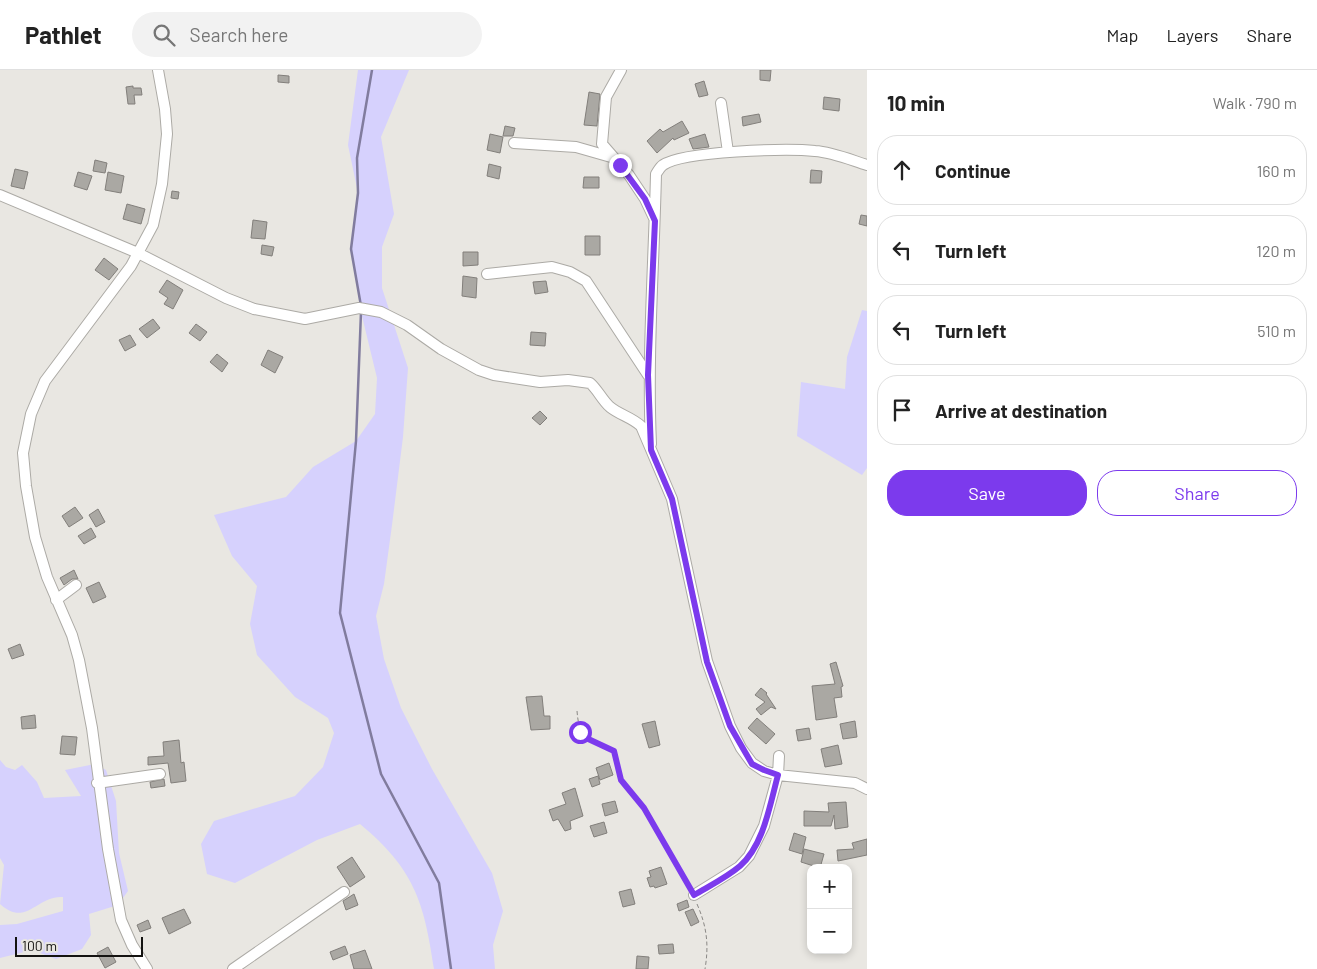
<!DOCTYPE html>
<meta charset="utf-8">
<style>
:root{--surface:#fff;--page:#f2f2f2;--text:#222;--muted:#767676;--line:#e0e0e0;--accent:#7c3aed}
body{margin:0;font-family:Barlow,sans-serif;background:var(--page);color:var(--text)}
.controls{position:absolute;right:15px;bottom:15px;display:grid;overflow:hidden;border-radius:10px;box-shadow:0 2px 8px #0003}
.controls button{width:45px;height:45px;display:grid;place-items:center;padding:0;border:0;border-bottom:1px solid var(--line);background:var(--surface);color:var(--text);font:25px sans-serif}
.scale{position:absolute;left:15px;bottom:12px;width:128px;box-sizing:border-box;padding-left:5px;border:2px solid #141311;border-top:0;font-size:14px;line-height:18px;white-space:nowrap;color:#141311;-webkit-text-stroke:4px #e9e7e2;paint-order:stroke}
.stop{position:absolute;width:15px;height:15px;margin:-11px;border:4px solid #7c3aed;border-radius:50%;background:#fff}
.stop.end{background:#7c3aed;border-color:#fff;box-shadow:0 1px 5px #0008}
.list{margin:0;padding:0;list-style:none}
h2{display:flex;justify-content:space-between;align-items:center;height:65px;margin:0;padding:0 20px;font-size:21px}
h2 small{font-size:16px;font-weight:400;color:var(--muted)}
.list li{display:grid;grid-template-columns:32px 1fr auto;gap:15px;align-items:center;box-sizing:border-box;height:70px;margin:0 10px 10px;padding:0 10px;border:1px solid var(--line);border-radius:20px}
.list b{display:block;font-size:19px;white-space:nowrap}
.list em{font-size:16px;font-style:normal;color:var(--muted)}
.actions{display:flex;gap:10px;padding:15px 20px}
.actions a{flex:1;padding:11px 0;border:1px solid var(--accent);border-radius:20px;text-align:center;font-size:18px;color:var(--accent)}
.actions .main{background:var(--accent);color:#fff}
.icon{flex:none;width:28px;height:28px;fill:none;stroke:currentColor;stroke-width:2;stroke-linecap:round;stroke-linejoin:round}
.map{position:relative;flex:none;width:867px;height:899px;overflow:hidden}
header{display:flex;align-items:center;gap:30px;box-sizing:border-box;height:70px;padding:0 25px;background:var(--surface);border-bottom:1px solid var(--line)}
header strong{font-size:24px}
nav{display:flex;gap:28px;margin-inline-start:auto;font-size:18px}
.search{width:350px;height:45px;background:var(--page);display:flex;align-items:center;gap:12px;box-sizing:border-box;padding:0 18px;border-radius:28px;color:var(--muted);font-size:19px}
main{display:flex}
aside{flex:1;background:var(--surface)}
.map>svg:first-child{display:block}
.green{fill:#d6d1fd}
.lines{fill:none;stroke-linecap:round;stroke-linejoin:round}
.stream{stroke:#817c9e;stroke-width:2.5}
.building{fill:#aaa8a3;stroke:#827f7b}
.street-casing{stroke:#acaaa5;stroke-width:12}
.path{stroke:#8a8885;stroke-width:1;stroke-dasharray:4 2.5;stroke-linecap:butt}
.street{stroke:#fff;stroke-width:10}
.route{stroke:#7c3aed;stroke-width:6}
</style>
<header>
<strong>Pathlet</strong>
<div class="search"><svg class="icon" aria-label="search" viewBox="0 0 24 24"><circle cx="10" cy="10" r="6"/><path d="M15 15l6 6"/></svg>Search here</div>
<nav><a>Map</a><a>Layers</a><a>Share</a></nav>
</header>
<main>
<div class="map">
<svg width="867" height="899" viewBox="0 0 867 899">
<rect width="100%" height="100%" fill="#e9e7e2"/>
<!-- green -->
<path class="green" d="M358,0H409L381,67L394,144L382,177V218L408,298L403,367L392,455L384,514L376,546L384,589L401,638L432,699L492,803L503,841L493,875L495,899H434C424,831 414,799 360,754L317,770L235,813L207,804L201,774L214,751L295,726L323,697L334,663L328,648L295,627L257,585L250,554L257,516L232,486L214,445L286,427L313,397L356,371L375,344L377,308L361,242L351,179L358,123L348,75Z
M862,240L867,241V398L862,405L797,366L801,312L845,319L847,287Z
M0,690L6,697L15,700L22,695L37,712L44,728L81,726L65,700L95,694L106,700L116,731L119,783L128,821L118,835L89,844L91,865L82,879L56,889L32,880L0,888V855L17,854L63,841V827C37,825 26,858 0,834L4,795L0,788Z"/>
<g class="lines">
<!-- stream -->
<path class="stream" d="M361,236L351,179L358,123L357,88L372,0
M361,242L356,371L340,543L381,704L439,813L451,899"/>
</g>
<!-- building -->
<path class="building" d="M760,0H771L770,11L760,10Z
M278,5L289,6V13L278,12Z
M704,11L708,25L699,27L695,14Z
M133,16V18H141L142,25H134L135,34H128L126,17Z
M589,22L600,24L597,56L584,55Z
M824,27L840,29L839,41L823,39Z
M759,44L761,52L743,56L742,47Z
M682,51L689,63L674,70L673,68L657,83L647,71L660,59L663,62Z
M505,56L515,58L513,66H503Z
M490,64L503,67L500,83L487,80Z
M705,64L709,77L693,79L689,69Z
M95,90L107,93L105,103L93,101Z
M489,94L501,97L499,109L487,106Z
M15,99L28,102L24,119L11,116Z
M811,100L822,101L821,113H810Z
M78,102L92,106L87,120L74,116Z
M108,102L124,106L121,123L105,120Z
M584,107H599V118H583Z
M172,121L179,122L178,129L171,128Z
M127,134L145,139L141,154L123,149Z
M861,145L867,146V156L859,154Z
M253,150L267,152L265,169L251,168Z
M585,166H600V185H585Z
M262,175L274,177L272,186L261,184Z
M463,182H478V195L463,196Z
M104,188L118,199L109,210L95,200Z
M463,206L477,208L476,228L462,226Z
M167,210L183,220L173,239L164,234L168,228L159,222Z
M546,211L548,222L535,224L533,212Z
M153,249L160,258L147,268L139,259Z
M196,254L207,262L200,271L189,263Z
M531,262L546,263L545,276L530,275Z
M130,265L136,275L125,281L119,270Z
M268,280L283,287L275,303L261,295Z
M217,284L228,293L222,302L210,292Z
M540,341L547,348L540,355L532,348Z
M75,437L83,448L69,457L62,446Z
M98,439L105,452L96,457L89,445Z
M91,458L96,467L84,474L78,466Z
M74,500L78,509H72L64,515L60,508Z
M99,512L106,527L93,533L86,518Z
M20,574L24,585L12,589L8,579Z
M836,592L843,616L841,617L842,627L834,628L837,647L816,650L812,616L835,614L830,594Z
M761,618L767,623L766,624L776,639L771,637L761,645L756,639L765,632L755,625Z
M542,626L544,646H550V659L531,660L526,627Z
M35,645L36,658L22,659L21,647Z
M757,648L775,664L766,674L748,658Z
M655,651L660,675L649,678L642,654Z
M855,651L857,667L843,669L840,654Z
M809,658L811,669L798,671L796,660Z
M62,666L77,667L75,685L60,684Z
M179,670L181,693L184,692L186,711L171,713L168,693L148,695V687L164,686L163,672Z
M838,675L842,694L825,697L821,679Z
M609,693L613,705L600,710L596,698Z
M598,706L600,714L592,717L589,709Z
M164,709L165,716L151,718L150,712Z
M575,718L583,746L570,751L571,759L565,761L558,749L553,751L549,740L566,734L562,723Z
M615,731L618,742L605,746L602,734Z
M846,732L848,757L835,759L834,745L831,756H804V741L829,742L828,733Z
M604,752L607,763L594,767L590,756Z
M794,763L806,767L802,784L789,780Z
M867,769V785L838,791L837,780L854,779L852,773Z
M804,779L824,784L820,798L801,792Z
M352,787L365,807L350,817L337,797Z
M661,797L667,814L655,818L654,816L650,817L647,808L651,807L649,801Z
M631,819L635,834L623,837L619,822Z
M354,824L358,835L346,840L343,831Z
M687,830L689,837L679,841L677,834Z
M184,839L191,853L169,864L162,848Z
M693,839L699,852L691,856L685,842Z
M148,850L151,858L140,862L137,855Z
M673,874L674,883L659,884L658,875Z
M345,876L348,884L333,890L330,882Z
M108,877L116,892L105,898L97,883Z
M365,880L372,899H354L350,885Z
M637,886L649,887L648,899H636Z"/>
<g class="lines">
<defs>
<path id="street" d="M621,0L606,27L602,74L629,105L645,129L654,148
M721,33L728,82
M514,73L576,77L611,87
M0,125L138,183L226,228L254,239L305,249L359,238L381,242L407,255L441,279L479,300L494,305L540,312L568,310L590,313C598,320 602,330 610,337C620,345 631,347 641,356L672,429L707,591L730,656L741,678L752,693L764,701L778,705L855,713L867,719
M487,204L552,197L570,202L586,211L648,305
M651,374C647,284 654,194 656,104C658,101 660,97 663,95C683,81 788,78 815,81C832,82 851,90 867,95
M56,530L76,515
M97,713L160,704
M694,825L739,797L749,786L764,756L778,705L779,686
M147,899L132,875L121,850L108,779L92,658L79,590L72,565L47,507L35,467L26,416L23,383L31,344L45,311L131,196L153,155L162,114L167,64L165,39L158,0
M233,899L344,822"/>
</defs>
<!-- street casing -->
<use href="#street" class="street-casing"/>
<!-- path -->
<path class="path" d="M577,641C580,677 590,665 614,681L621,710L645,738L689,817
M697,834C707,857 709,875 705,899"/>
<!-- street -->
<use href="#street" class="street"/>
</g>
<g class="lines">
<!-- route -->
<path class="route" d="M580,662L584,667L614,681L621,710L644,738L694,825C709,816 726,808 740,796C764,775 770,734 778,705L764,700L752,694L730,656L707,592L672,429L651,380L648,305L655,151L645,129L620,95"/>
</g>
</svg>
<div class="controls">
<button>+</button>
<button>−</button>
</div>
<div class="scale">100 m</div>
<div class="stop" style="left:580px;top:662px"></div>
<div class="stop end" style="left:620px;top:95px"></div>
</div>
<aside>
<h2>10 min<small>Walk · 790 m</small></h2>
<ul class="list">
<li><svg class="icon" aria-label="ahead" viewBox="0 0 24 24"><path d="M12 20V5M6 11l6-6 6 6"/></svg><div><b>Continue</b></div><em>160 m</em></li>
<li><svg class="icon" aria-label="left" viewBox="0 0 24 24"><path d="M17 20v-9H6M10 6l-5 5 5 5"/></svg><div><b>Turn left</b></div><em>120 m</em></li>
<li><svg class="icon" aria-label="left" viewBox="0 0 24 24"><path d="M17 20v-9H6M10 6l-5 5 5 5"/></svg><div><b>Turn left</b></div><em>510 m</em></li>
<li><svg class="icon" aria-label="arrive" viewBox="0 0 24 24"><path d="M6 21V4h12l-3 4 3 4H6"/></svg><div><b>Arrive at destination</b></div></li>
</ul>
<div class="actions"><a class="main">Save</a><a>Share</a></div>
</aside>
</main>
